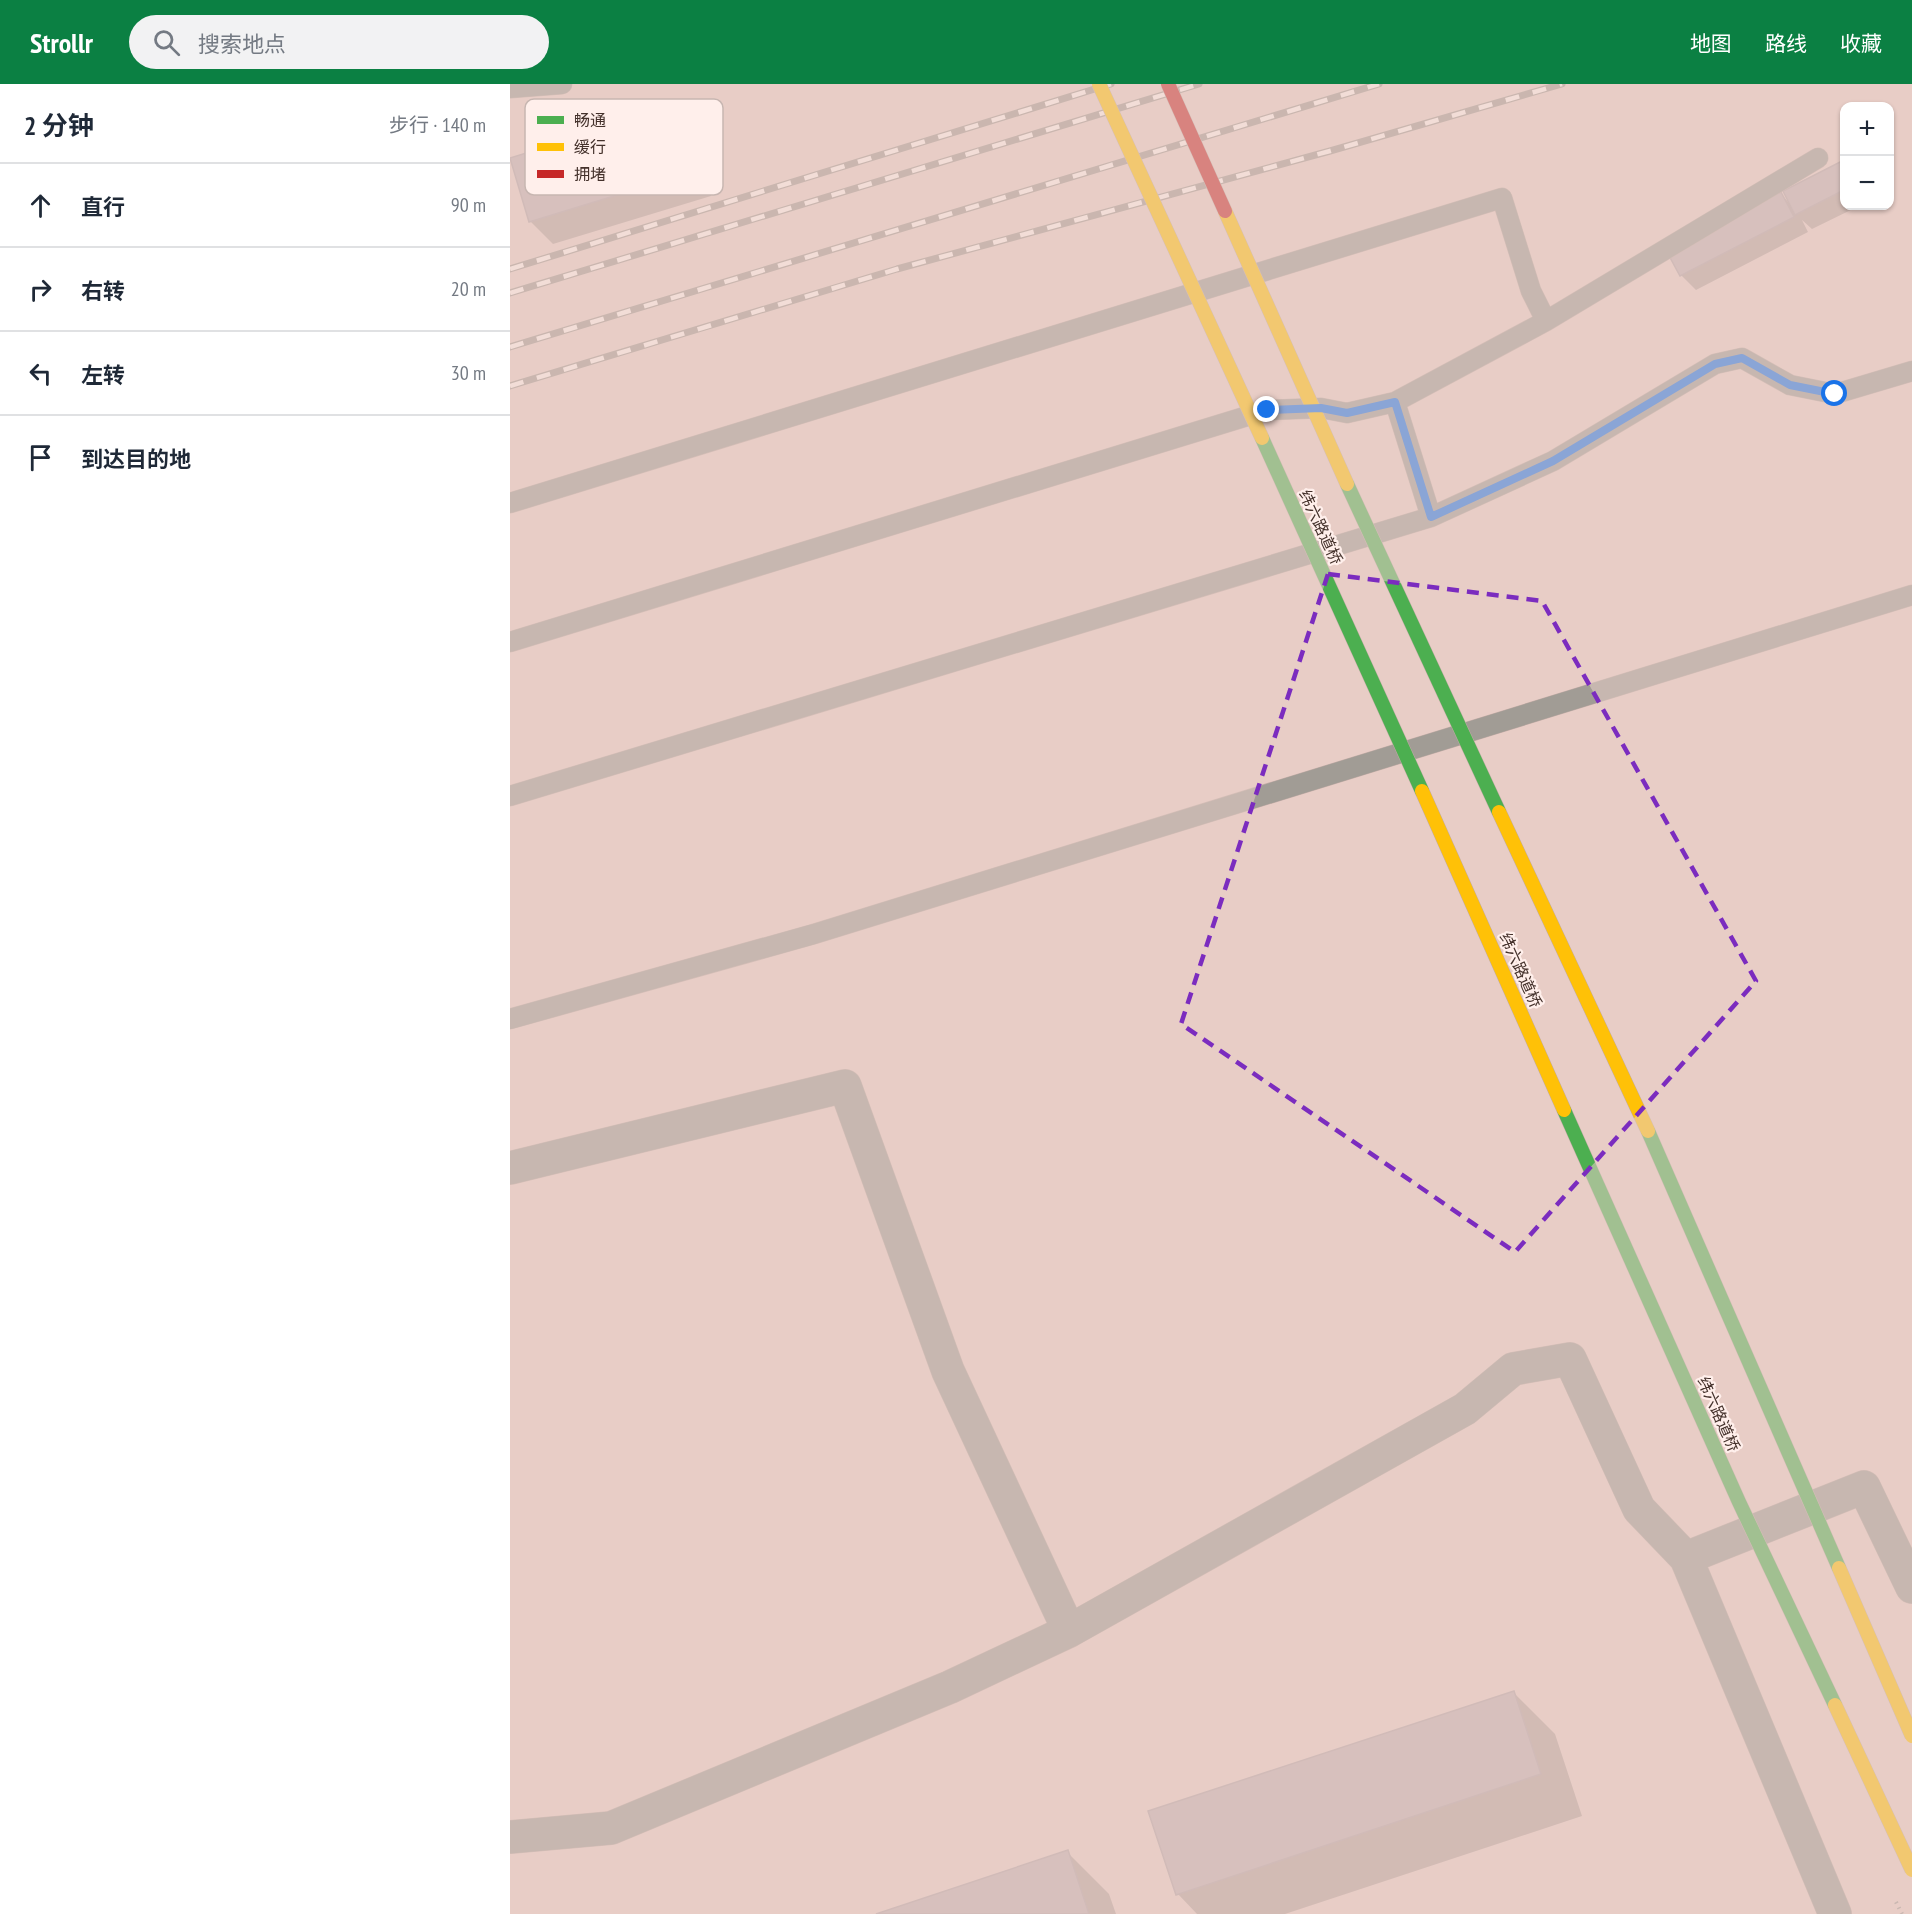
<!DOCTYPE html>
<html lang="zh">
<meta charset="utf-8">
<style>
:root{--surface:#fff;--page:#f2f2f3;--text:#1f2937;--muted:#747a83;--line:#e0e1e3;--accent:#0b8043}
body{margin:0;font-family:"PT Sans Narrow","Noto Sans SC",sans-serif;background:var(--page);color:var(--text)}
.controls{position:absolute;right:18px;top:18px;display:grid;overflow:hidden;border-radius:12px;box-shadow:0 2px 4px #0004}
.controls button{width:54px;height:54px;display:grid;place-items:center;padding:0;border:0;border-bottom:2px solid var(--line);background:var(--surface);color:var(--text);font:30px sans-serif}
.stop{position:absolute;width:18px;height:18px;margin:-14px;border:4px solid #1a73e8;border-radius:50%;background:#fff}
.stop.end{background:#1a73e8;border-color:#fff;box-shadow:0 2px 6px #0008}
.list{margin:0;padding:0;list-style:none}
h2{display:flex;justify-content:space-between;align-items:center;height:78px;margin:0;padding:0 24px;font-size:26px}
h2 small{font-size:20px;font-weight:400;color:var(--muted)}
.list li{display:grid;grid-template-columns:39px 1fr auto;gap:18px;align-items:center;box-sizing:border-box;height:84px;padding:0 24px;border-top:2px solid var(--line)}
.list b{display:block;font-size:22px;white-space:nowrap}
.list em{font-size:20px;font-style:normal;color:var(--muted)}
.icon{flex:none;width:33px;height:33px;fill:none;stroke:currentColor;stroke-width:2;stroke-linecap:round;stroke-linejoin:round}
.map{position:relative;flex:none;width:1402px;height:1830px;overflow:hidden}
header{display:flex;align-items:center;gap:36px;box-sizing:border-box;height:84px;padding:0 30px;background:var(--accent);color:#fff}
header strong{font-size:28px}
nav{display:flex;gap:33px;margin-inline-start:auto;font-size:21px}
.search{width:420px;height:54px;background:var(--page);display:flex;align-items:center;gap:15px;box-sizing:border-box;padding:0 21px;border-radius:33px;color:var(--muted);font-size:22px}
main{display:flex}
aside{flex:1;background:var(--surface)}
.map>svg:first-child{display:block}
.shadow{fill:#0003}
.building{fill:#c3b0b2;stroke:#b7a4a6;stroke-width:1.5}
.lines{fill:none;stroke-linecap:round;stroke-linejoin:round}
.lane-casing{stroke:#c2aca6;stroke-width:21}
.street-casing{stroke:#c2aca6;stroke-width:34}
.lane{stroke:#a19c95;stroke-width:20}
.street{stroke:#a19c95;stroke-width:33}
.rail-casing{stroke:#a79a93;stroke-width:7}
.rail{stroke:#ffefeb;stroke-width:4.5;stroke-dasharray:14;stroke-linecap:butt}
.fast-bridge-casing{stroke:#c2aca6;stroke-width:15;stroke-linecap:butt}
.slow-bridge-casing{stroke:#c2aca6;stroke-width:15;stroke-linecap:butt}
.jam-bridge-casing{stroke:#c2aca6;stroke-width:15;stroke-linecap:butt}
.path-bridge{stroke:#a79d98;stroke-width:4;stroke-dasharray:1.5 4.5;stroke-linecap:butt}
.fast-bridge{stroke:#4caf50;stroke-width:14}
.slow-bridge{stroke:#ffc107;stroke-width:14}
.jam-bridge{stroke:#c62828;stroke-width:14}
.route{stroke:#1a73e8;stroke-width:8}
.marked{fill:none;stroke:#7b2cbf;stroke-width:4.5;stroke-dasharray:12 8;stroke-linejoin:round}
.labels{text-anchor:middle;stroke-width:4.5;stroke-linejoin:round;paint-order:stroke}
.street-label{font-size:16px;fill:#44312b;stroke:#ffefeb}
.key{fill:#ffefeb;stroke:#c7b6b1;stroke-width:1.5}
.key-label{font-size:16px;fill:#44312b}
</style>
<header>
<strong>Strollr</strong>
<div class="search"><svg class="icon" aria-label="search" viewBox="0 0 24 24"><circle cx="10" cy="10" r="6"/><path d="M15 15l6 6"/></svg>搜索地点</div>
<nav><a>地图</a><a>路线</a><a>收藏</a></nav>
</header>
<main>
<aside>
<h2>2 分钟<small>步行 · 140 m</small></h2>
<ul class="list">
<li><svg class="icon" aria-label="ahead" viewBox="0 0 24 24"><path d="M12 20V5M6 11l6-6 6 6"/></svg><div><b>直行</b></div><em>90 m</em></li>
<li><svg class="icon" aria-label="right" viewBox="0 0 24 24"><path d="M7 20v-9h11M14 6l5 5-5 5"/></svg><div><b>右转</b></div><em>20 m</em></li>
<li><svg class="icon" aria-label="left" viewBox="0 0 24 24"><path d="M17 20v-9H6M10 6l-5 5 5 5"/></svg><div><b>左转</b></div><em>30 m</em></li>
<li><svg class="icon" aria-label="arrive" viewBox="0 0 24 24"><path d="M6 21V4h12l-3 4 3 4H6"/></svg><div><b>到达目的地</b></div></li>
</ul>
</aside>
<div class="map">
<svg width="1402" height="1830" viewBox="0 0 1402 1830">
<rect width="100%" height="100%" fill="#e8cdc6"/>
<!-- shadow -->
<path class="shadow" d="M159,27L182,50L201,112L43,160L20,137Z
M1334,78V122H1349L1302,145L1292,136L1298,148L1186,206L1171,191L1271,110L1280,120L1275,108Z
M1003,1608L1045,1650L1072,1732L775,1830H687L668,1810Z
M557,1768L599,1810L606,1830H371Z"/>
<!-- building -->
<path class="building" d="M159,25L179,89L19,138L0,74Z
M1334,76V106L1285,131L1273,107Z
M1271,108L1284,133L1170,192L1157,168Z
M1004,1607L1031,1690L666,1811L638,1727Z
M558,1766L579,1830H366Z"/>
<g class="lines">
<defs>
<path id="lane" d="M0,4L52,0
M0,419L992,114L1021,207L1036,237
M921,433L885,318L1036,237L1308,74
M0,558L757,326L811,324L837,329L885,318
M0,712L921,433L1043,377L1205,280L1232,274L1280,301L1325,310L1402,287
M0,935L304,850L1402,511"/>
<path id="street" d="M0,1084L335,1002L438,1287L559,1547
M1176,1474L1354,1403L1402,1503
M0,1753L101,1744L440,1603L559,1547L955,1325L1003,1285L1060,1275L1129,1425L1176,1474L1325,1830"/>
</defs>
<!-- lane casing -->
<use href="#lane" class="lane-casing"/>
<!-- street casing -->
<use href="#street" class="street-casing"/>
<!-- lane -->
<use href="#lane" class="lane"/>
<!-- street -->
<use href="#street" class="street"/>
<defs>
<path id="rail" d="M0,185L601,0
M0,209L689,0
M0,263L869,0
M0,302L387,185L820,67L1052,0"/>
</defs>
<!-- rail casing -->
<use href="#rail" class="rail-casing"/>
<!-- rail -->
<use href="#rail" class="rail"/>
<defs>
<path id="fast-bridge" d="M752,354L912,707
M837,400L989,728
M1054,1026L1229,1418L1325,1621
M1138,1047L1329,1484"/>
<path id="slow-bridge" d="M589,0L752,354
M715,127L837,400
M912,707L1054,1026
M989,728L1138,1047
M1329,1484L1402,1652
M1325,1621L1402,1786"/>
<path id="jam-bridge" d="M658,0L715,127"/>
</defs>
<!-- fast-bridge casing -->
<use href="#fast-bridge" class="fast-bridge-casing"/>
<!-- slow-bridge casing -->
<use href="#slow-bridge" class="slow-bridge-casing"/>
<!-- jam-bridge casing -->
<use href="#jam-bridge" class="jam-bridge-casing"/>
<!-- path-bridge -->
<path class="path-bridge" d="M1386,1818L1392,1830"/>
<!-- fast-bridge -->
<use href="#fast-bridge" class="fast-bridge"/>
<!-- slow-bridge -->
<use href="#slow-bridge" class="slow-bridge"/>
<!-- jam-bridge -->
<use href="#jam-bridge" class="jam-bridge"/>
</g>
<g class="lines">
<!-- route -->
<path class="route" d="M757,326L811,324L837,329L885,318L921,433L1043,377L1205,280L1232,274L1280,301L1325,310"/>
</g>
<!-- marked area -->
<path d="M0 0H1402V1830H0ZM818,490L1032,517L1246,897L1005,1168L671,940Z" fill="#e8cdc6" fill-opacity=".55" fill-rule="evenodd"/>
<path class="marked" d="M818,490L1032,517L1246,897L1005,1168L671,940Z"/>
<g class="labels">
<!-- street labels -->
<g class="street-label">
<text transform="translate(811 443) rotate(65)" y="6">纬六路道桥</text>
<text transform="translate(1011 886) rotate(66)" y="6">纬六路道桥</text>
<text transform="translate(1209 1330) rotate(66)" y="6">纬六路道桥</text>
</g>
</g>
<!-- legend -->
<rect x="15" y="15" width="198" height="96" rx="9" class="key"/>
<rect x="27" y="32" width="27" height="8" fill="#4caf50"/>
<rect x="27" y="59" width="27" height="8" fill="#ffc107"/>
<rect x="27" y="86" width="27" height="8" fill="#c62828"/>
<g class="key-label">
<text x="64" y="42">畅通</text>
<text x="64" y="69">缓行</text>
<text x="64" y="96">拥堵</text>
</g>
</svg>
<div class="controls">
<button>+</button>
<button>−</button>
</div>
<div class="stop" style="left:1325px;top:310px"></div>
<div class="stop end" style="left:757px;top:326px"></div>
</div>
</main>
